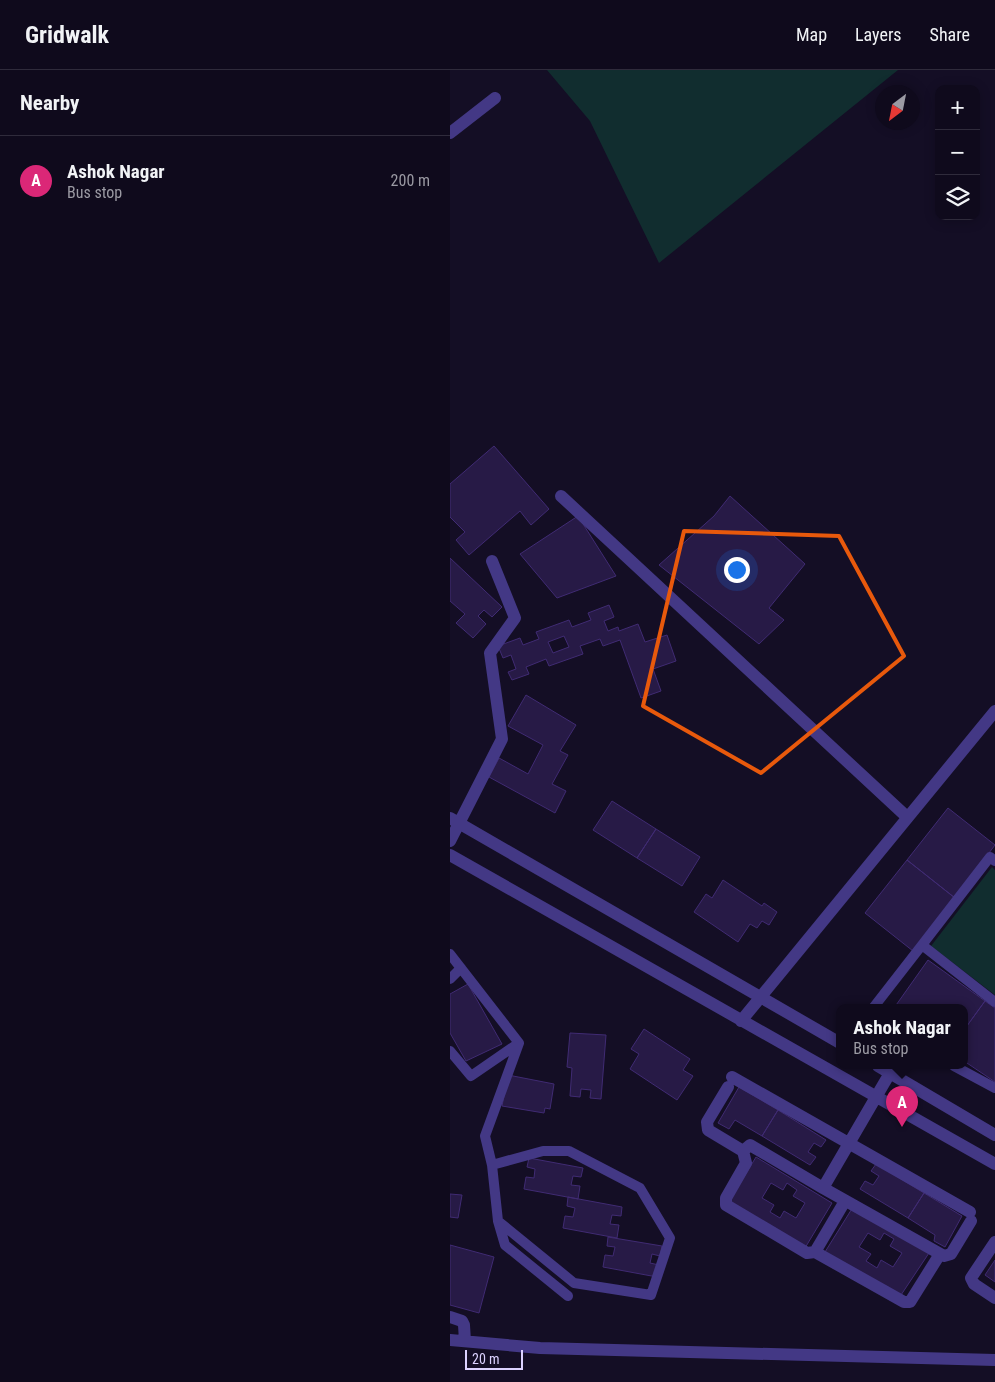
<!DOCTYPE html>
<meta charset="utf-8">
<style>
:root{--surface:#0f0a1c;--page:#181325;--text:#f1f3f6;--muted:#9b9aa3;--line:#2f2b3b;--accent:#db2777}
body{margin:0;font-family:"Roboto Condensed",sans-serif;background:var(--page);color:var(--text)}
.controls{position:absolute;right:15px;top:15px;display:grid;overflow:hidden;border-radius:10px;box-shadow:0 2px 12px #0003}
.controls button{width:45px;height:45px;display:grid;place-items:center;padding:0;border:0;border-bottom:1px solid var(--line);background:var(--surface);color:var(--text);font:25px sans-serif}
.compass{position:absolute;left:425px;top:15px;width:45px;height:45px;border-radius:50%;background:var(--surface);box-shadow:0 2px 12px #0003;rotate:212deg}
.scale{position:absolute;left:15px;bottom:12px;width:58px;box-sizing:border-box;padding-left:5px;border:2px solid #dcd2ff;border-top:0;font-size:14px;line-height:18px;white-space:nowrap;color:#dcd2ff;-webkit-text-stroke:4px #140e25;paint-order:stroke}
.you{position:absolute;left:286px;top:499px;width:18px;height:18px;margin:-12px;border:4px solid #fff;border-radius:50%;background:#1a73e8;box-shadow:0 0 0 8px #1a73e833}
.badge{display:grid;place-items:center;width:32px;height:32px;border-radius:50%;background:var(--accent);color:#fff;font-size:16px;font-weight:700}
.pin{position:absolute;translate:-50% -41px;filter:drop-shadow(0 1px 2px #0008)}
.pin::after{content:'';position:absolute;top:26px;width:18px;height:15px;background:inherit;clip-path:polygon(0 0,100% 0,50% 100%)}
.popup{position:absolute;left:386px;top:934px;width:132px;height:65px;box-sizing:border-box;display:grid;place-content:center;border-radius:10px;background:var(--surface);filter:drop-shadow(0 1px 4px #0005);font-size:16px;white-space:nowrap;color:var(--muted)}
.popup b{font-size:19px;color:var(--text)}
.popup::after{content:'';position:absolute;left:50%;top:100%;margin-left:-10px;border:10px solid transparent;border-top-color:var(--surface)}
.list{margin:0;padding:0;list-style:none}
h2{display:flex;justify-content:space-between;align-items:center;height:65px;margin:0;padding:0 20px;font-size:21px}
h2 small{font-size:16px;font-weight:400;color:var(--muted)}
.list li{display:grid;grid-template-columns:32px 1fr auto;gap:15px;align-items:center;box-sizing:border-box;height:90px;padding:0 20px;border-top:1px solid var(--line)}
.list b{display:block;font-size:19px;white-space:nowrap}
.list p{margin:0;font-size:16px;white-space:nowrap;color:var(--muted)}
.list em{font-size:16px;font-style:normal;color:var(--muted)}
.icon{flex:none;width:28px;height:28px;fill:none;stroke:currentColor;stroke-width:2;stroke-linecap:round;stroke-linejoin:round}
.map{position:relative;flex:none;width:545px;height:1312px;overflow:hidden}
header{display:flex;align-items:center;gap:30px;box-sizing:border-box;height:70px;padding:0 25px;background:var(--surface);border-bottom:1px solid var(--line)}
header strong{font-size:24px}
nav{display:flex;gap:28px;margin-inline-start:auto;font-size:18px}
main{display:flex}
aside{flex:1;background:var(--surface)}
.map>svg:first-child{display:block}
.green{fill:#112d2f}
.building{fill:#271a46;stroke:#402b73;fill-rule:evenodd}
.lines{fill:none;stroke-linecap:round;stroke-linejoin:round}
.service{stroke:#433885;stroke-width:10}
.minor{stroke:#433885;stroke-width:12}
.marked{fill:none;stroke:#e8590c;stroke-width:4;stroke-linejoin:round}
</style>
<header>
<strong>Gridwalk</strong>
<nav><a>Map</a><a>Layers</a><a>Share</a></nav>
</header>
<main>
<aside>
<h2>Nearby<small></small></h2>
<ul class="list">
<li><span class="badge">A</span><div><b>Ashok Nagar</b><p>Bus stop</p></div><em>200 m</em></li>
</ul>
</aside>
<div class="map">
<svg width="545" height="1312" viewBox="0 0 545 1312">
<rect width="100%" height="100%" fill="#140e25"/>
<!-- green -->
<path class="green" d="M97,0H448L209,193L140,51Z
M542,797L545,800V925L481,876Z"/>
<!-- building -->
<path class="building" d="M44,376L99,439L81,455L70,441L19,485L6,470L15,462L0,447V414Z
M280,426L355,494L319,538L334,550L309,574L209,495L264,446Z
M128,446L166,506L107,528L70,484Z
M0,488L52,537L42,547L34,540L28,546L36,554L23,568L6,553L15,544L0,531Z
M159,535L164,547L154,551L158,561L168,557L169,561L188,554L195,572L217,565L226,591L203,599L211,621L191,628L170,570L153,576L150,569L130,576L133,584L99,596L96,589L76,597L79,604L62,610L58,602L66,599L61,585L53,588L48,576L70,568L73,575L89,569L86,562L119,550L122,557L141,550L138,543ZM114,566L119,577L103,583L98,572Z
M76,625L126,655L110,681L118,685L102,714L116,721L105,743L39,707L49,688L78,704L93,675L58,656Z
M162,731L206,759L187,788L143,760Z
M498,738L545,775L505,828L457,790Z
M206,759L250,787L232,816L187,788Z
M457,790L505,828L463,881L415,843Z
M273,810L312,836L314,833L327,842L319,855L312,851L307,858L300,854L288,872L244,842L256,824L262,828Z
M478,890L535,931L514,960V938H444Z
M18,914L52,974L16,991L0,963V924Z
M535,931L545,938V1012L514,991V960Z
M194,959L240,989L233,1000L243,1006L227,1030L180,999L189,984L181,979Z
M120,963L156,965L151,1029L140,1028L141,1020L131,1019L130,1027L120,1026L122,998L117,997Z
M58,1005L104,1014L100,1039L95,1038L94,1043L52,1036Z
M289,1017L328,1040L312,1066L285,1050L279,1059L268,1053Z
M328,1040L376,1070L371,1077L364,1073L358,1082L366,1087L360,1095L312,1066Z
M306,1087L382,1133L355,1178L279,1132ZM321,1113L333,1120L337,1113L347,1120L343,1126L355,1133L346,1148L334,1141L330,1148L320,1142L324,1135L312,1128Z
M79,1088L133,1098L131,1107L123,1106L121,1115L130,1116L128,1129L74,1119L76,1107L84,1108L85,1099L77,1097Z
M426,1094L474,1123L458,1148L410,1119L415,1111L423,1115L429,1106L421,1101Z
M474,1123L512,1146L495,1177L484,1171L485,1165L458,1148Z
M0,1124L12,1125L8,1148L0,1147Z
M118,1127L172,1137L171,1146L162,1145L160,1154L169,1155L167,1168L113,1158L115,1146L123,1147L125,1138L117,1136Z
M403,1137L479,1183L451,1225L375,1182ZM418,1163L430,1170L434,1163L444,1169L440,1176L452,1183L443,1197L431,1190L427,1198L416,1191L421,1184L409,1177Z
M158,1167L212,1176L210,1186L202,1184L200,1193L209,1195L207,1207L153,1197L155,1185L163,1186L165,1177L157,1176Z
M0,1175L44,1187L29,1243L0,1235Z
M545,1190V1212L535,1205Z"/>
<g class="lines">
<!-- service -->
<path class="service" d="M545,791L540,787L472,875L545,932
M0,884L69,973L35,1066L42,1095L48,1151L124,1213L201,1225L220,1168L190,1118L119,1081H93L42,1095
M0,909L11,898
M423,938L472,875
M0,981L21,1006L69,973
M504,996L545,1018
M48,1151L55,1175L118,1226"/>
<!-- minor -->
<path class="minor" d="M0,63L45,28
M111,426L457,747
M0,748L390,973
M0,771L52,669L40,583L65,548L42,491
M0,785L545,1094
M291,951L545,641
M428,996L545,1065
M440,1003L373,1118L494,1186L501,1184L521,1151
M282,1007L520,1142
M278,1017L257,1052L258,1060L293,1081L300,1075L373,1118
M293,1081L296,1093L276,1128V1135L357,1183L365,1182L395,1131
M545,1172L521,1208L524,1214L545,1228
M365,1182L454,1232H460L490,1184
M0,1247L12,1251L14,1255L15,1271
M0,1270L90,1278L545,1290"/>
</g>
<!-- marked area -->
<path class="marked" d="M234,461L389,466L454,586L311,703L193,636Z"/>
</svg>
<div class="controls">
<button>+</button>
<button>−</button>
<button><svg class="icon" aria-label="layers" viewBox="0 0 24 24"><path d="M12 4l9 5-9 5-9-5zM3 14l9 5 9-5"/></svg></button>
</div>
<svg class="compass" viewBox="-18 -18 36 36"><path d="M0-13l5 13h-10z" fill="#e53935"/><path d="M0 13l5-13h-10z" fill="#9b9aa3"/></svg>
<div class="scale">20 m</div>
<div class="you"></div>
<div class="pin badge" style="left:452px;top:1057px">A</div>
<div class="popup"><b>Ashok Nagar</b>Bus stop</div>
</div>
</main>
